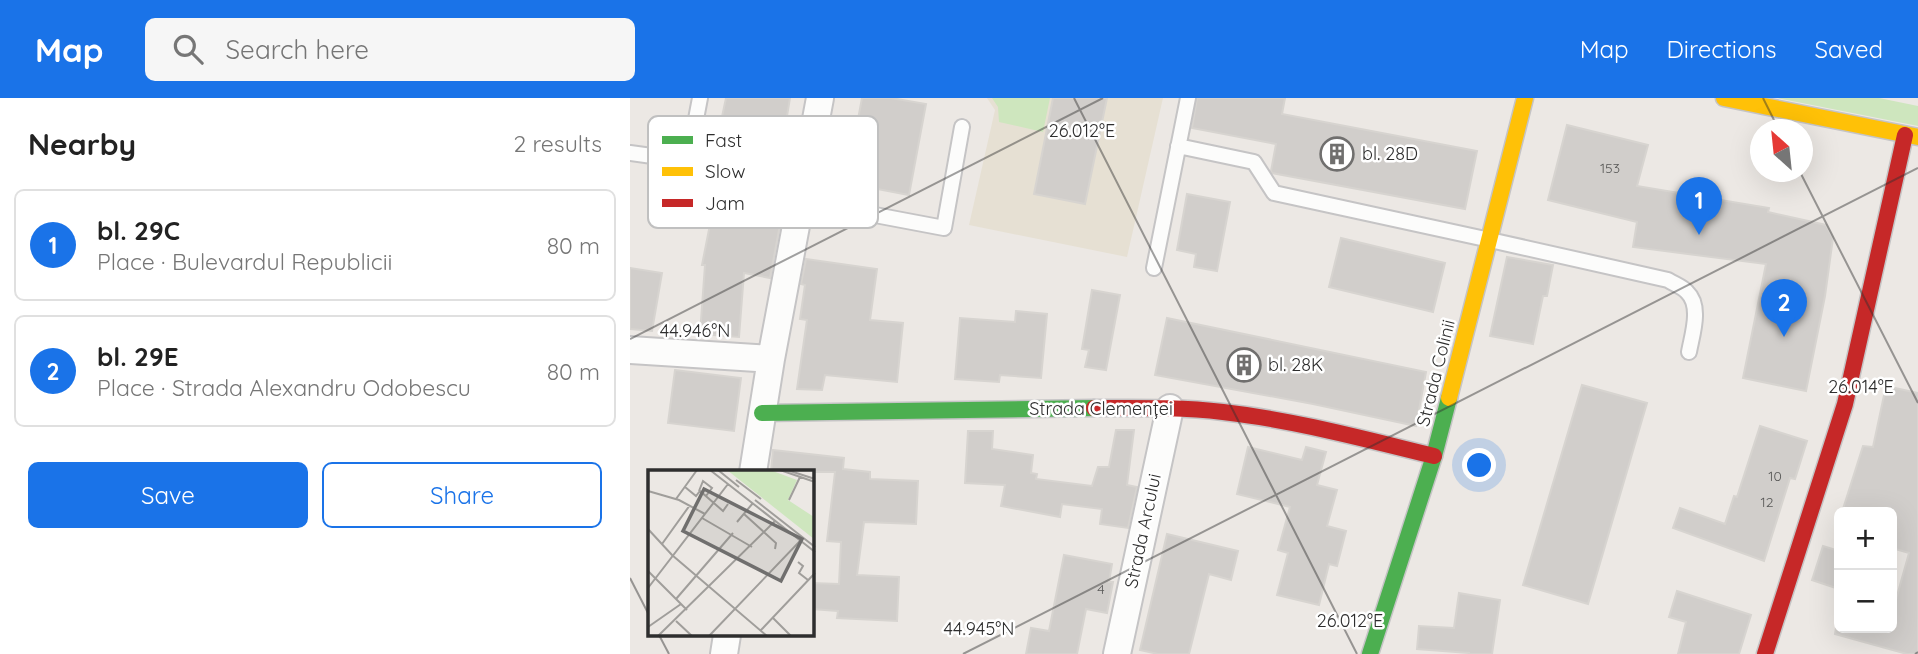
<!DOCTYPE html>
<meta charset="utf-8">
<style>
:root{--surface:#fff;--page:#f6f6f6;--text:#222;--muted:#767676;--line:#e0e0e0;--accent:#1a73e8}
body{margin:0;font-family:Quicksand,sans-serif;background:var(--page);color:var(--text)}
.controls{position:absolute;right:21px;bottom:21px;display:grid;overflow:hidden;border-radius:10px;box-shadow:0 7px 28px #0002}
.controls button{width:63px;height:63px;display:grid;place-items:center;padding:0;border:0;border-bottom:2px solid var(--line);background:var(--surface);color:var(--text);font:35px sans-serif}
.compass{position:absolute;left:1120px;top:21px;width:63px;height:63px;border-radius:50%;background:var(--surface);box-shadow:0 7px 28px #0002;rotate:333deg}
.you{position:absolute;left:850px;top:368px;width:24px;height:24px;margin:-18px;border:5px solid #fff;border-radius:50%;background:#1a73e8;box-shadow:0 0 0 10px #1a73e833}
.badge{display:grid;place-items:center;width:46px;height:46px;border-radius:50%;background:var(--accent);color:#fff;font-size:23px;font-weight:700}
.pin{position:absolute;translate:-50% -58px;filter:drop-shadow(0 2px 4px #0008)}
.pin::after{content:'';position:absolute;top:37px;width:24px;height:21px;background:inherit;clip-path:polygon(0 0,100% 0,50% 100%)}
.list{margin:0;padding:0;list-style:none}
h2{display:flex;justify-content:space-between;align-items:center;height:91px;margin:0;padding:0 28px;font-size:30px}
h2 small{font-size:23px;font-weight:400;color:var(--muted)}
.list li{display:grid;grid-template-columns:46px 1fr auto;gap:21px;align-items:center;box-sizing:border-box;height:112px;margin:0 14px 14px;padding:0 14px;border:2px solid var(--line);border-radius:10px}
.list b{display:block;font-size:26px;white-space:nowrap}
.list p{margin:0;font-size:23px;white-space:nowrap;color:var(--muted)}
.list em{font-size:23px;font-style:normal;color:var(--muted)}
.actions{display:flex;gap:14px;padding:21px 28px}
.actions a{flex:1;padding:16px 0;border:2px solid var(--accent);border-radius:10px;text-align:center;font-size:24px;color:var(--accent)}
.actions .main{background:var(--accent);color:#fff}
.icon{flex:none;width:38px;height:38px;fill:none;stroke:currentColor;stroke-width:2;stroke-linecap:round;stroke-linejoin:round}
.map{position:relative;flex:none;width:1288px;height:556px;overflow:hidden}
header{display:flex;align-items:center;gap:42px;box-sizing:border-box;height:98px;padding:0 35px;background:var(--accent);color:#fff}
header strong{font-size:33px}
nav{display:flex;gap:38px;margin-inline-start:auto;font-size:24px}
.search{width:490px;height:63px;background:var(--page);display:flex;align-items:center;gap:18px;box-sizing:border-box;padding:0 24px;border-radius:10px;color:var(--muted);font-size:26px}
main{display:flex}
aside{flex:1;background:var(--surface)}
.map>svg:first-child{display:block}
.education{fill:#e6e0d3}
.green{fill:#cee6be}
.building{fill:#d1cecb;stroke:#d7d4d0;stroke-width:2}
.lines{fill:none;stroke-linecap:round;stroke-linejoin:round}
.lane-casing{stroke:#c5c4c5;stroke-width:18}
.street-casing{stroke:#c5c4c5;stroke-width:30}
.fast-casing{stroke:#c5c4c5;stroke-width:19}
.slow-casing{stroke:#c5c4c5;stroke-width:19}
.jam-casing{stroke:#c5c4c5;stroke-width:19}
.lane{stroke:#fcfcfb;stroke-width:14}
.street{stroke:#fcfcfb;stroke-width:26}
.fast{stroke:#4caf50;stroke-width:16}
.slow{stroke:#ffc107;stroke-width:16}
.jam{stroke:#c62828;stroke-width:16}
.ticks{fill:none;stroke:#2e2e2e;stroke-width:2;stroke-opacity:0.45}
.labels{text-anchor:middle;stroke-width:5;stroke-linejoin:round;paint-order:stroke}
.number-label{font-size:14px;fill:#585857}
.poi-label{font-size:18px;fill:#2e2e2e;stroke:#fff;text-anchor:start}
.street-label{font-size:18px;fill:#2e2e2e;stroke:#fff}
.inset-road{fill:none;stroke:#a09e9b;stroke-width:2}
.view{fill:#706f6e;fill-opacity:0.15;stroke:#706f6e;stroke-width:3.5}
.inset-edge{fill:none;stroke:#2e2e2e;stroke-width:3.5}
.key{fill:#fff;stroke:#c0c0c0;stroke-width:2}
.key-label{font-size:19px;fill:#2e2e2e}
.ticks-label{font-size:18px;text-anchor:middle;fill:#2e2e2e;stroke:#fff;stroke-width:5;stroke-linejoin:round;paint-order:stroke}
</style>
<header>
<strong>Map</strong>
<div class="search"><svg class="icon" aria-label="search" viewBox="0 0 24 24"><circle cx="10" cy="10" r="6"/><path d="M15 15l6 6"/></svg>Search here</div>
<nav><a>Map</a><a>Directions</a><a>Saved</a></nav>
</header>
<main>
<aside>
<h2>Nearby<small>2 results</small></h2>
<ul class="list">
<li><span class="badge">1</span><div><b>bl. 29C</b><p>Place · Bulevardul Republicii</p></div><em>80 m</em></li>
<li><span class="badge">2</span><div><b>bl. 29E</b><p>Place · Strada Alexandru Odobescu</p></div><em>80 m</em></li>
</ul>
<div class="actions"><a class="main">Save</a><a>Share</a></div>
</aside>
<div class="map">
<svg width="1288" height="556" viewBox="0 0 1288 556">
<rect width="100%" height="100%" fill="#ece8e4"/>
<!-- education -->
<path class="education" d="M357,0H533L497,159L339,127L365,12Z"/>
<!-- green -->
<path class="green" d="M362,0H420L413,34L369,24L368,9Z
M1147,0H1249L1288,8V28Z"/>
<!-- building -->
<path class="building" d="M96,0H160L153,42L89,33Z
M232,0H261L296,6L279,97L216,85Z
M423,0H477L455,106L404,96Z
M567,0H655L652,16L847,53L835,111L642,75L641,73L646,46L562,30Z
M937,27L1018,47L1007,88L1139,110L1138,114L1196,127L1203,140L1195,198L1176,293L1113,280L1136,166L1003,149L1007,124L918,102Z
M88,86L155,100L140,180L114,175L109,239L70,236L75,167H72Z
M557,96L600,104L587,173L564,169L566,156L547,152Z
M711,140L815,165L803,214L699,189Z
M877,159L923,167L917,198H913L903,246L860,238Z
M176,161L247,171L240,222L273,225L267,284L195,277L192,292L167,291L177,222L170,221L175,187L171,186Z
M0,170L32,175L22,233L0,231Z
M462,192L490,197L476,272L455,269L459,252L452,251Z
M386,213L417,216L411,280L370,277L369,284L325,281L330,220L385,224Z
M537,220L796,274L786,328L683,306L525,277Z
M45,272L111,280L104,333L38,325Z
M952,287L1017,305L958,506L893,487Z
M1256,288L1288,295V556H1277L1205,536L1206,530H1262V504L1265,505L1279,455L1262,450V414H1212L1233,348L1243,349Z
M1130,328L1177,343L1165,381L1160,380L1134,463L1043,430L1050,410L1095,426L1104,398L1107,399Z
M486,332H504L497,387L507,389L498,430L470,426L472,411L432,406L430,419L371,408L375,387L335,385L338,333H363L362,351L403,357L401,375L407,376L406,381L462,388L468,369H479Z
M618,349L672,362L676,349L696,354L687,387L707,392L697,428L716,433L707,468L699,466L689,507L647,497L658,455L648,452L660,409L607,396Z
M143,352L214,360L213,371L240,374V381L288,383L286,426L234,424L227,477L269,479L267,523L207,520L208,513L182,511V485L209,486L211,444L197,443L205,374H141Z
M537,436L608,453L601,482L579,476L559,556H528L510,552Z
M1193,448L1209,453V491L1182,482Z
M434,457L482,466L479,484H483L477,515L456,511L447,556H396L401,530L419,533Z
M1047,493L1121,517L1109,556H1048L1056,524L1039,519Z
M829,495L870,502L862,556H839V555L787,551L789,528L824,530Z"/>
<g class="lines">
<defs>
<path id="lane" d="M548,48L624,64L644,95L860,142L1038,182C1044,186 1053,189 1057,194C1072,208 1062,237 1059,254
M0,55L58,63L152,82L171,103L314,130L332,29
M58,63L70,0
M524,170L558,0"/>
<path id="street" d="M0,252L141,261
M123,374L141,261L190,0
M94,556L97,537
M487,556L540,310"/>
<path id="fast" d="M132,315L464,310
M740,556L804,358L819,300"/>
<path id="slow" d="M1094,0L1288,39
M819,300L895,0"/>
<path id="jam" d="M464,310C507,310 550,309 593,314C664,322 734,341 804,358
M1135,556L1215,306L1275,37"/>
</defs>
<!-- lane casing -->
<use href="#lane" class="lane-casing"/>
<!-- street casing -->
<use href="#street" class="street-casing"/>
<!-- fast casing -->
<use href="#fast" class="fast-casing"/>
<!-- slow casing -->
<use href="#slow" class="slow-casing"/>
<!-- jam casing -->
<use href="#jam" class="jam-casing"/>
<!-- lane -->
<use href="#lane" class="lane"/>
<!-- street -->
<use href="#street" class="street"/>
<!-- fast -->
<use href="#fast" class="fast"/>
<!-- slow -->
<use href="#slow" class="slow"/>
<!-- jam -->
<use href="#jam" class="jam"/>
</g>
<!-- ticks -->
<path class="ticks" d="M444,0L727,556M1133,0L1149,32M1170,74L1288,305M0,241L473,0M0,480L19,517M29,537L39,556M333,556L1288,70M1285,556L1288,554"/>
<!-- icons -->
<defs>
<symbol id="building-ring" viewBox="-11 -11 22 22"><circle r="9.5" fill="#fff" stroke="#706f6e" stroke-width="1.5"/><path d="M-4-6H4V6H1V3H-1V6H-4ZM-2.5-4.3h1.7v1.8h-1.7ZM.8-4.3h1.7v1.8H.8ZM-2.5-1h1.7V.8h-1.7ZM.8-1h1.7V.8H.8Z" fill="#706f6e"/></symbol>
</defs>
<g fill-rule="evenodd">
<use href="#building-ring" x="688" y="37" width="38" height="38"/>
<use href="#building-ring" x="595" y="248" width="38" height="38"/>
</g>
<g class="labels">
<!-- number labels -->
<g class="number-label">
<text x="980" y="75">153</text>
<text x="1145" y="383">10</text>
<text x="1137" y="409">12</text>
<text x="471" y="496">4</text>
</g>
<!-- poi labels -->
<g class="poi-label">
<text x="732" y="62">bl. 28D</text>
<text x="638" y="273">bl. 28K</text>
</g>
<!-- street labels -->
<g class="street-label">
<text transform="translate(806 275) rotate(-76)" y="6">Strada Colinii</text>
<text x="471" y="317">Strada Clemenței</text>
<text transform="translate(513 433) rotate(-78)" y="6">Strada Arcului</text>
</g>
</g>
<!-- overview -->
<g transform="translate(18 372)">
<rect width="166" height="166" fill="#ece8e4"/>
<path d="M79,0H122L149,10L140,30L166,47V69Z" fill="#cee6be"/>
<path class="inset-road" d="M62,0L167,82M70,0L91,17M132,0L167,12M139,0L167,9M88,10L113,29M37,17L48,26L52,21L75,41L80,34M0,21L31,30L57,44M51,21L55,11L64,18L58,26M28,29L49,0M107,30L167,77M141,30L152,7M96,44L128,73L127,79M54,48L104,77M89,52L105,33M0,59L24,85L119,166M14,74L42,35M150,92L155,96L151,103L160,110M0,101L39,140M0,118L80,14M28,129L85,63M125,148L143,166M28,151L44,166M0,157L33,134M113,160L167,103M10,166L127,51M61,166L152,71"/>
<path class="view" d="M56,19L154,69L133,111L35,61Z"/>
<rect width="166" height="166" class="inset-edge"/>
</g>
<!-- legend -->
<rect x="18" y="18" width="230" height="112" rx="10" class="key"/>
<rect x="32" y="38" width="31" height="8" fill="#4caf50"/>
<rect x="32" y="69" width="31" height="9" fill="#ffc107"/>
<rect x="32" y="101" width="31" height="8" fill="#c62828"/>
<g class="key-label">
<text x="75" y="49">Fast</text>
<text x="75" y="80">Slow</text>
<text x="75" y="112">Jam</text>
</g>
<g class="ticks-label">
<text x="452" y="39">26.012°E</text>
<text x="65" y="239">44.946°N</text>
<text x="1231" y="295">26.014°E</text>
<text x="720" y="529">26.012°E</text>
<text x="349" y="537">44.945°N</text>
</g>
</svg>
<div class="controls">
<button>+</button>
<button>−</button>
</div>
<svg class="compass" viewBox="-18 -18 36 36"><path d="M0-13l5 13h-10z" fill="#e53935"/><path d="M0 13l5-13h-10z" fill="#767676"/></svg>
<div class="you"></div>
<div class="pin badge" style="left:1069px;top:137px">1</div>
<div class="pin badge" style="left:1154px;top:239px">2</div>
</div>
</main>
